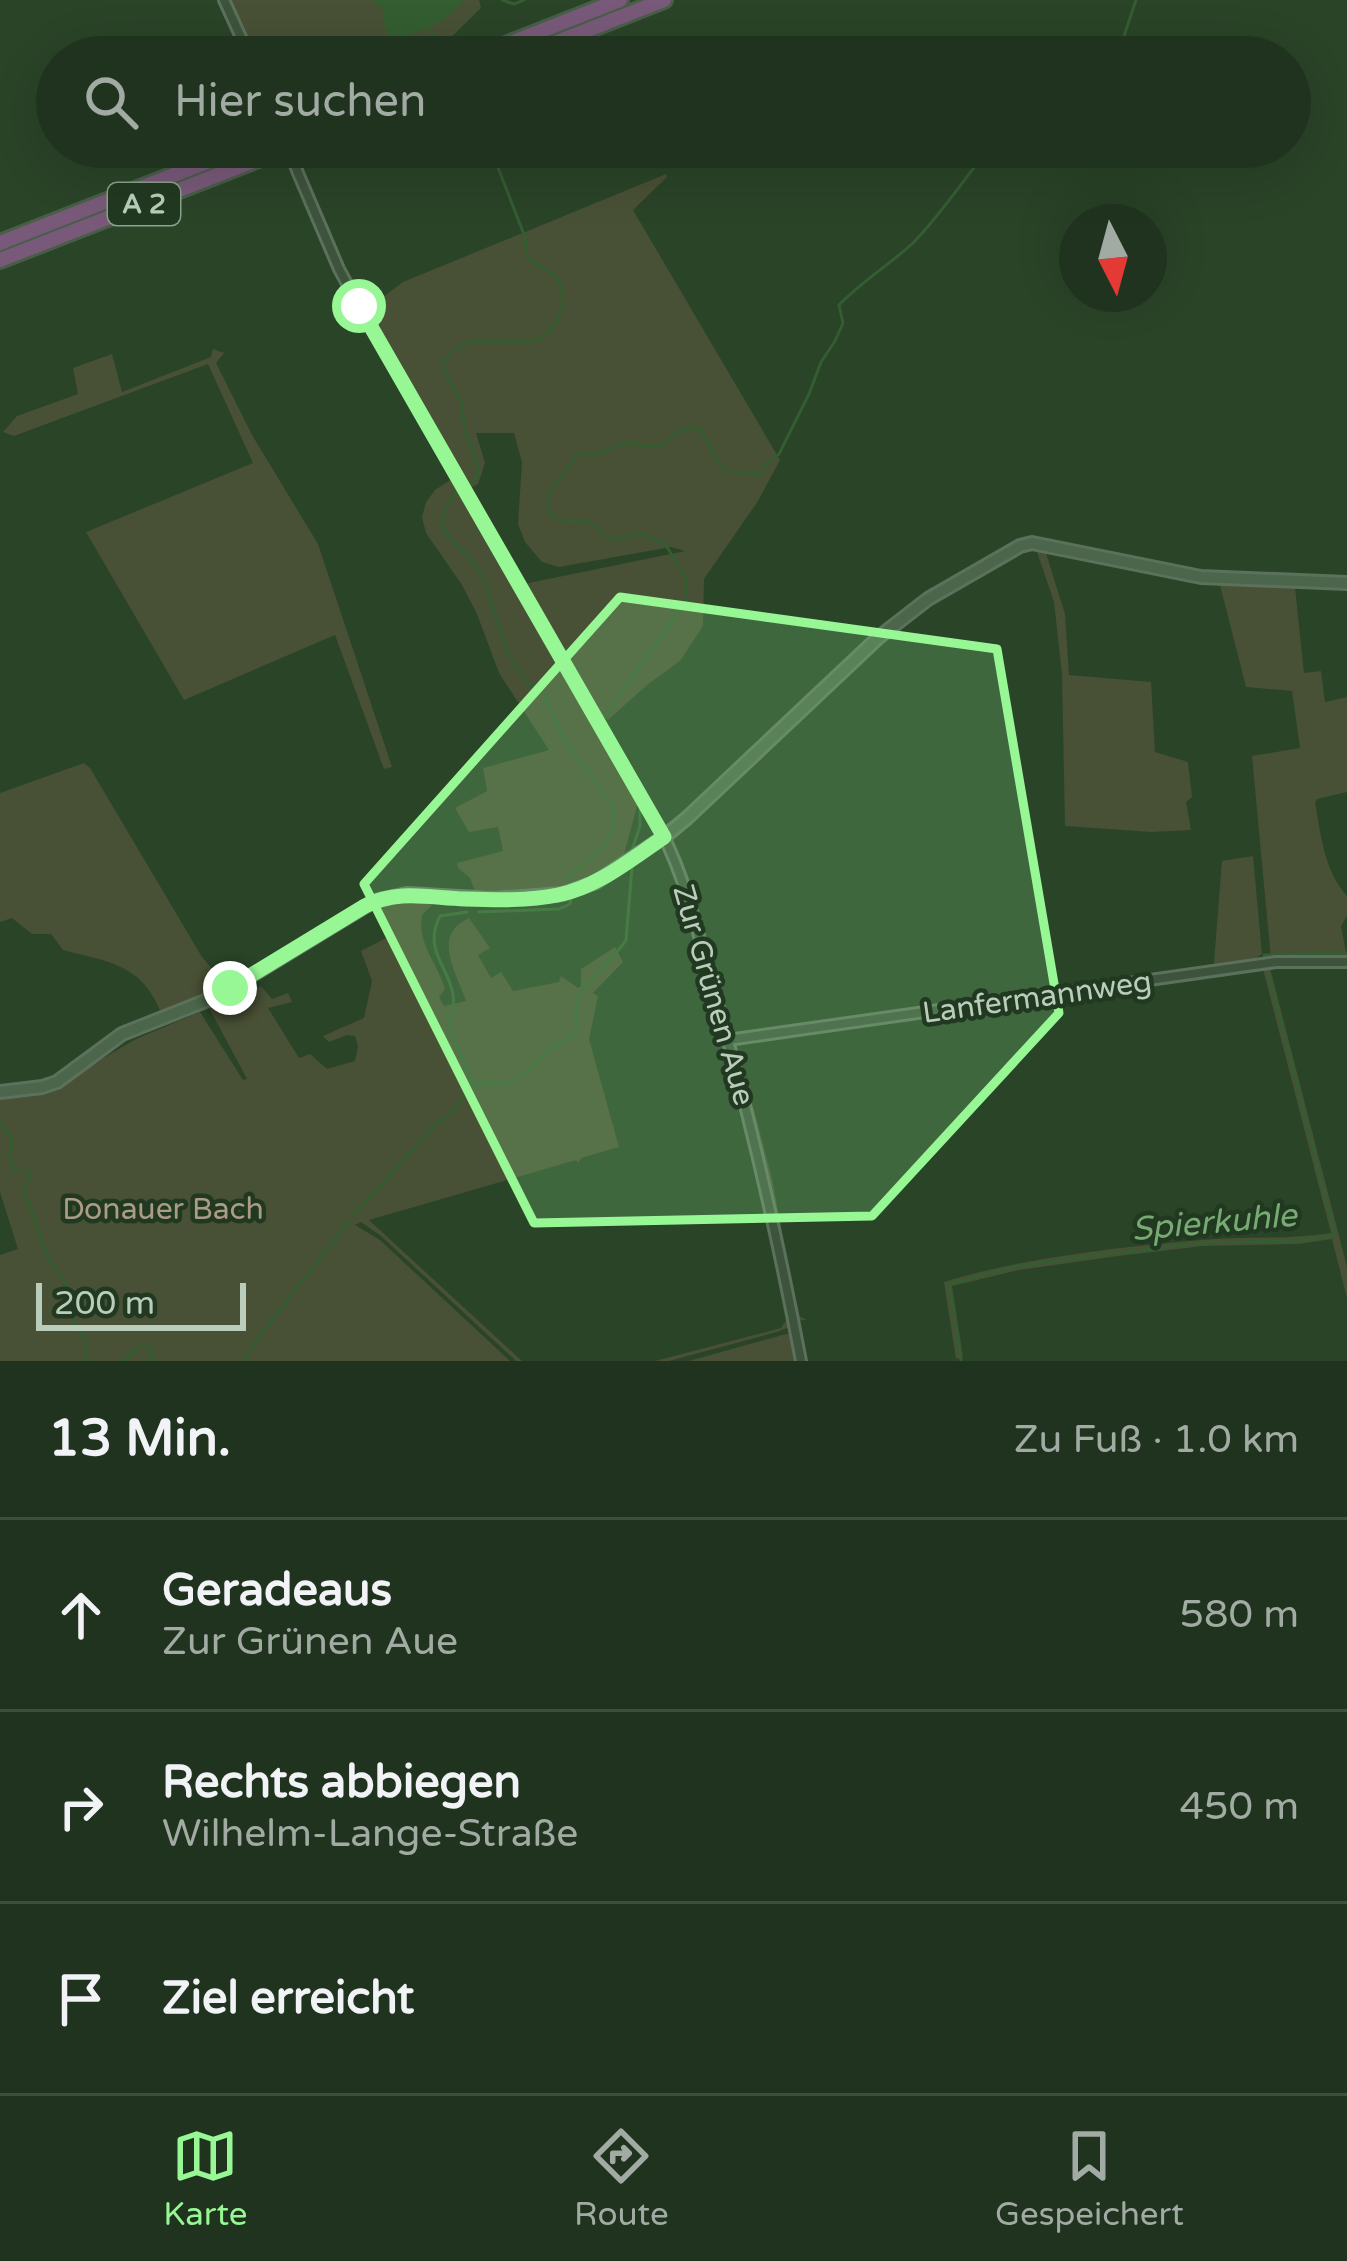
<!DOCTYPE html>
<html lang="de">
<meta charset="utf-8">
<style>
:root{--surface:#20331e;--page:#2d3f2b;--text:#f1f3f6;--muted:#a2aaa4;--line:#3d4e3c;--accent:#97f794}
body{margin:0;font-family:"Varela Round",sans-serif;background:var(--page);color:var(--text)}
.compass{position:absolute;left:1059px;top:204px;width:108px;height:108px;border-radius:50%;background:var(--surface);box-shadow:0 12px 48px #0002;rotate:174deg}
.scale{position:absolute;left:36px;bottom:30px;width:210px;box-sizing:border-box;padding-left:12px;border:6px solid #bacdba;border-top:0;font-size:33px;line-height:42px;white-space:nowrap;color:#bacdba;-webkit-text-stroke:9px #223921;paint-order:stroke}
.stop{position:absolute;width:36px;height:36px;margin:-27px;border:9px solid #97f794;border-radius:50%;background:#fff}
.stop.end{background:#97f794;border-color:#fff;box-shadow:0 3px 12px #0008}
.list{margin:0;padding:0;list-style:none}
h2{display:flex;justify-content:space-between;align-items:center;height:156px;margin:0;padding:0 48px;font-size:51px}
h2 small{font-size:39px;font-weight:400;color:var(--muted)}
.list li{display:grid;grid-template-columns:78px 1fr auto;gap:36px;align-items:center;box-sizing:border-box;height:192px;padding:0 48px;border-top:3px solid var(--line)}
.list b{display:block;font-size:45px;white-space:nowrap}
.list p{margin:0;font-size:39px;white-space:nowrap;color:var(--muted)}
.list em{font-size:39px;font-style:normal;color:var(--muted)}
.icon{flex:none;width:66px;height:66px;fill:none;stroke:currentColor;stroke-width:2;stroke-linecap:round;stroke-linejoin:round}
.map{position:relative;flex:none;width:1347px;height:1361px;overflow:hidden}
.search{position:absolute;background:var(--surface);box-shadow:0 12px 48px #0002;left:36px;right:36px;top:36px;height:132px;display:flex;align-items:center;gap:30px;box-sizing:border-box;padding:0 42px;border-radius:66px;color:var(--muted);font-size:45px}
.sheet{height:732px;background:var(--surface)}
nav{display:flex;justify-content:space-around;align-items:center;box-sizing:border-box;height:168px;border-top:3px solid var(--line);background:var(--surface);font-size:33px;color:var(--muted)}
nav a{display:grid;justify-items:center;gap:6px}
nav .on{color:var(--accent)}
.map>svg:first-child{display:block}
.green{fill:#485035}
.water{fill:#345d31}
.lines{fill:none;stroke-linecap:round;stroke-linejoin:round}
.stream{stroke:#345d31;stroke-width:3}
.street-casing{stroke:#5b715b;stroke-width:14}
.secondary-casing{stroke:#5b715b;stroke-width:16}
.highway-casing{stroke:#485e47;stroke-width:20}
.street{stroke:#3e533c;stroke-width:8}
.secondary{stroke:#4b664a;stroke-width:10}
.highway{stroke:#785979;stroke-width:14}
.street-bridge-casing{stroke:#5b715b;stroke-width:14;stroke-linecap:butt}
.street-bridge{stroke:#3e533c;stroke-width:8}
.route{stroke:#97f794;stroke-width:15}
.marked{fill:#97f794;fill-opacity:0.2;stroke:#97f794;stroke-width:9;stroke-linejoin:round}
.labels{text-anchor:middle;stroke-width:9;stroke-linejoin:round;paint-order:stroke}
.shield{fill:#223921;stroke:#8ca18c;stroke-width:3}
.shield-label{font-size:27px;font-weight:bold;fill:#bacdba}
.street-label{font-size:30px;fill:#bacdba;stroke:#223921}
.park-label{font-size:30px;fill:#ac9c86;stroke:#223921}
.water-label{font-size:33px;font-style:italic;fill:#78ab74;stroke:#223921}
</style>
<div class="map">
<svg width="1347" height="1361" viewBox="0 0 1347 1361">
<rect width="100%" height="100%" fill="#2a4428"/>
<!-- green -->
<path class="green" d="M229,0H479L481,8L436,52L423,57H256Z
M666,174L667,177L633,210L780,460L758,501L704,579L703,626L680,661L647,685L608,720L599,716L524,584L685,551L671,547L559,567L542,562L525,542L518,524L522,462L514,433H476L485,463L478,484L469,489L367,309L403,282Z
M213,349L224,353L216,363L252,435L318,544L392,767L384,769L335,635L184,700L86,532L253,463L208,364L14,436L3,432L17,416L78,394L73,368L112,354L122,392L211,357Z
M452,479L638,803L623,858L575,886L554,892L477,896L470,878L458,868L457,863L503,851L498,827L469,832L455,808L487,791L483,768L549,750L499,673L477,614L462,585L426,533L422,517L426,502L435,490Z
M1036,549L1045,550L1065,614L1069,675L1151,682L1155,752L1188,762L1192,797L1186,802L1191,830L1151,832L1065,826L1062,674L1054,602Z
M1220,585L1295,587L1304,673L1321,671L1325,702L1347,697V792L1317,799L1315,802C1321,836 1324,870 1347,896V916L1341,926L1347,958L1271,960L1252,756L1300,748L1292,691L1246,687Z
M84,763L90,768L202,957L223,982L220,988L161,1013C142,964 109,962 63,950L51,934H32L12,918L0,922V793Z
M1253,856L1262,954L1253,960L1217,966L1214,963L1222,861Z
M407,900L433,904L422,915C417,944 437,962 445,989L439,997L444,1006L466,1001C456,972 431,935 469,918L490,948L478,955L491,978L501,972L513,991L559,982L561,976L578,988L581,986V969L615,947L623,962L593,993L598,996L589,1039L619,1147L581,1158L578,1163L576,1160L369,1220L522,1361H516L381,1236L361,1222L355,1225L380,1240L510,1361H0V1255L18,1249L0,1192V1096L52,1088L136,1039L200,1012L243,1080L247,1079L208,1006L253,982L257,988L261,986L272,999L288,993L292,1002L268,1008L299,1058L310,1054L327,1069L355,1061L358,1047L355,1036L347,1035L329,1042L323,1036L364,1018L372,981L361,951L388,937L375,911L389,901Z
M1263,967L1270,968L1347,1267V1298L1332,1239L1298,1244L1203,1246L1118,1256L1019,1270L952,1286L963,1357L956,1359L944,1282C1021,1258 1120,1247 1201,1240C1245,1236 1288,1240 1331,1233L1263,969L736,1043L772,1178L797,1315L807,1320H798L769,1180L732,1046L734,1042Z
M713,1004L764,1181L791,1323L787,1328L777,1332L669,1361H655L781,1328L787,1319L757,1161Z
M786,1334H790L794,1361H689Z"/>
<!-- water -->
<path class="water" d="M371,0H463C447,24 425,28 400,39L388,35L383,20V9Z"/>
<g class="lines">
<!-- stream -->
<path class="stream" d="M502,0L514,4L524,0
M429,26L441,52
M1117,57L1136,0
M469,486L477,478L479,468L465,432L462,403L442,366C459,328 503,346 535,340C557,336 571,298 557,279C551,271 535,264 527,257L525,237L490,147
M460,491C447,499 443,512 442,527L456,545L467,554L487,584L491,604L509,655L527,683L543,692L561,734L613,807L615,825L602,849L570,875L569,887
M645,798V792L603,719L686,601V578L665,544L641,534L617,539L607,537L590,522C574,520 561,525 549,513L548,495L577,455L600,453L624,443L657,447C674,439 679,422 701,430L718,462L728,472L761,474L767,462L779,454L809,394L821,362L835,341L843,323L839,305C861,282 889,265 913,243C938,218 963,181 986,152L996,147
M631,853L640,826V809
M467,912L440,916C417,961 470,975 448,1026L473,1082
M479,912L559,909L570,904L571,898
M0,1122L12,1138L10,1158L15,1170L29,1171L31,1174L24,1191L48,1258L64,1280L68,1295L75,1306L74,1323C83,1335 91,1344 83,1361
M354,1215L435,1125L455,1110L469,1087L474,1084L509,1083L532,1068L544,1053L576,1033C578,1023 574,1013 576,1003C580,986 617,956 626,940L632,867
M124,1361C134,1353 137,1341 151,1348L152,1361
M244,1361L256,1341L349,1221
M961,1361L949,1284L1018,1266L1117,1253L1203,1243L1297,1241L1335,1235L1264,955L1347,953"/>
<defs>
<path id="street" d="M224,0L250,57
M298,173L339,269L359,306L662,833C687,882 699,938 714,991C750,1115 777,1234 801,1361
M728,1040L1276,962H1347"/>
<path id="secondary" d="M0,1092L42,1087L57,1082L122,1034L218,996L374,901L407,894L493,899L563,894L596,882L664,837L687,818L879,637L928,599L1020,546L1032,543L1201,577L1347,583"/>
<path id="highway" d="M475,57L620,0
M519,57L664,0
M0,243L245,147
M0,260L289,147"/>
</defs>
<!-- street casing -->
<use href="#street" class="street-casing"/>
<!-- secondary casing -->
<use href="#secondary" class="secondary-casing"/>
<!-- highway casing -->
<use href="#highway" class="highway-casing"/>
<!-- street -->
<use href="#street" class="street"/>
<!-- secondary -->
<use href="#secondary" class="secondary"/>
<!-- highway -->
<use href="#highway" class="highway"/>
<defs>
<path id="street-bridge" d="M288,147L298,173"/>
</defs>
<!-- street-bridge casing -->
<use href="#street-bridge" class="street-bridge-casing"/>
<!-- street-bridge -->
<use href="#street-bridge" class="street-bridge"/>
</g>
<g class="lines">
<!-- route -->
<path class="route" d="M230,988L365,906C398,889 430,898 465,899C496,900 528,901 558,895C598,887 631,859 664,837L359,306"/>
</g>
<!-- marked area -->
<path class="marked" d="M620,597L997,649L1059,1013L872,1216L534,1223L364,884Z"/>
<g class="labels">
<!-- shield labels -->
<rect class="shield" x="108" y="183" width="72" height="42" rx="9"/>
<g class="shield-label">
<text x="144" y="213">A 2</text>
</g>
<!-- street labels -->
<g class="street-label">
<text transform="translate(714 995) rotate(74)" y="10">Zur Grünen Aue</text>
<text transform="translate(1037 997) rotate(-8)" y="10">Lanfermannweg</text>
</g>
<!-- park labels -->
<g class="park-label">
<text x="163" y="1219">Donauer Bach</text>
</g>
<!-- water labels -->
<g class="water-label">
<text transform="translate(1214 1221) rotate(-5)" y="12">Spierkuhle</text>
</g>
</g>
</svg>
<svg class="compass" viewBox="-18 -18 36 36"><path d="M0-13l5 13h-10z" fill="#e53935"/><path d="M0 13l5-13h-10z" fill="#a2aaa4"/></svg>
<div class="scale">200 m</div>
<div class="stop" style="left:359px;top:306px"></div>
<div class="stop end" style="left:230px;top:988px"></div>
<div class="search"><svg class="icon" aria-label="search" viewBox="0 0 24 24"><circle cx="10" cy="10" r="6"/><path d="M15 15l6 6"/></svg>Hier suchen</div>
</div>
<section class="sheet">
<h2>13 Min.<small>Zu Fuß · 1.0 km</small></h2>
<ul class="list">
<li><svg class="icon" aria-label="ahead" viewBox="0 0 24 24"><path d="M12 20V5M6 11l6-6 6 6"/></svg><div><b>Geradeaus</b><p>Zur Grünen Aue</p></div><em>580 m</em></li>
<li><svg class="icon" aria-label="right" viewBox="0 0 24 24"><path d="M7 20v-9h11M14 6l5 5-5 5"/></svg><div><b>Rechts abbiegen</b><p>Wilhelm-Lange-Straße</p></div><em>450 m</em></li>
<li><svg class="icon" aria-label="arrive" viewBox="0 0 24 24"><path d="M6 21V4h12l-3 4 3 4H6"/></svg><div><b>Ziel erreicht</b></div></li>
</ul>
</section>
<nav>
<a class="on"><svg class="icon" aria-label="map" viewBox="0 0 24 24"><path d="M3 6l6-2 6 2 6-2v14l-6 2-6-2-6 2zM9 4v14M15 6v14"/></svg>Karte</a>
<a><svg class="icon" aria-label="directions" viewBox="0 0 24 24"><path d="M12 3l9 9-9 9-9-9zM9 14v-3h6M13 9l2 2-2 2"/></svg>Route</a>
<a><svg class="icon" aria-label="saved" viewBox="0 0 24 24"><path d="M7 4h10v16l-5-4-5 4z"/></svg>Gespeichert</a>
</nav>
